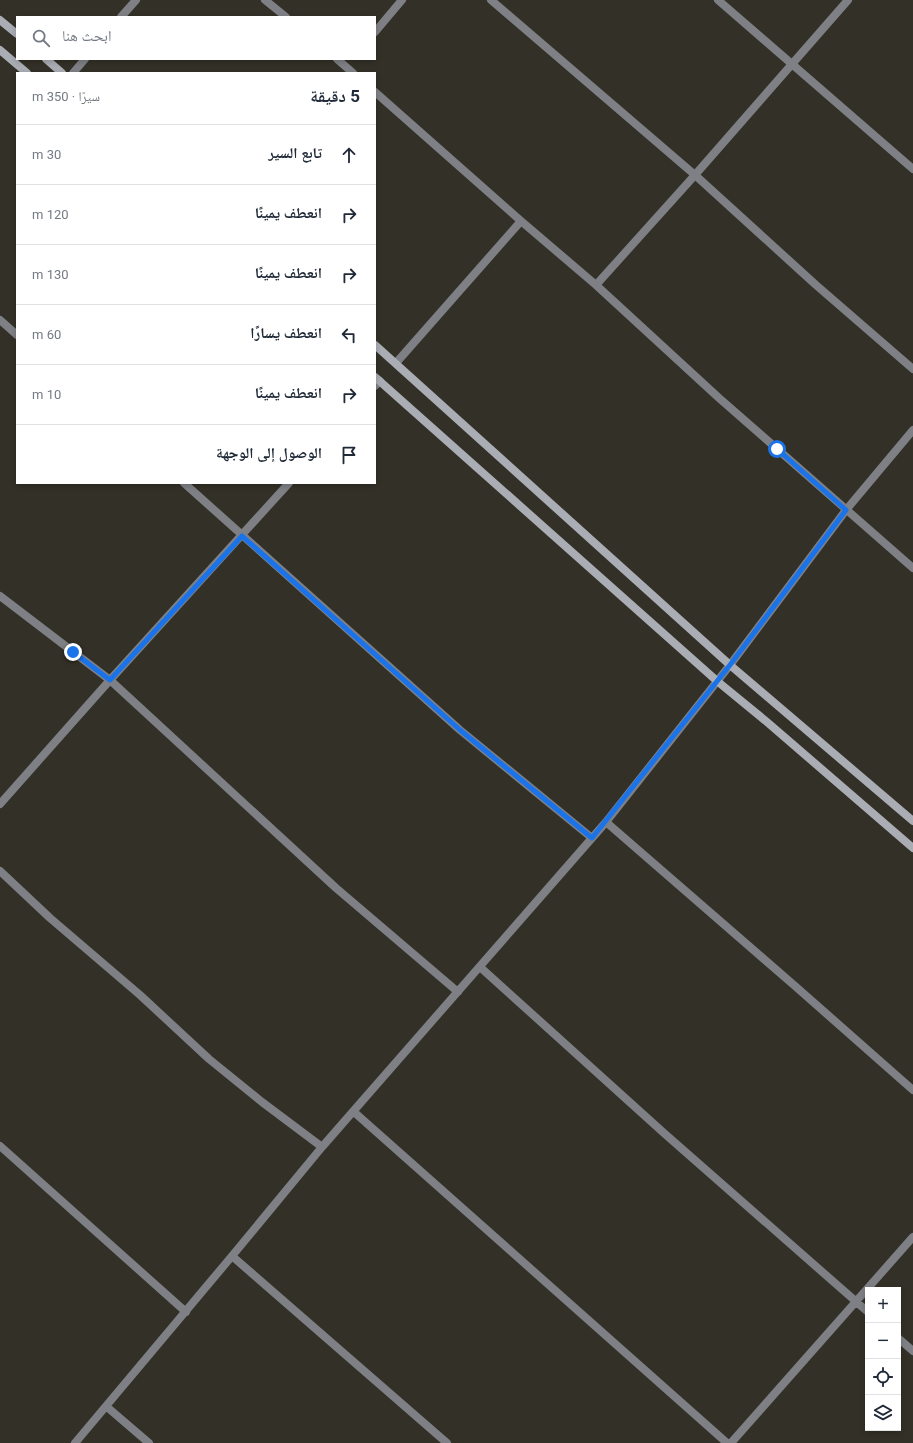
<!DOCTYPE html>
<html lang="ar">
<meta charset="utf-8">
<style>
:root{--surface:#fff;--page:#f6f6f7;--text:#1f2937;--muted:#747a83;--line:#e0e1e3}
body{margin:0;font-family:Roboto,"Noto Naskh Arabic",sans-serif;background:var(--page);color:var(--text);direction:rtl}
.controls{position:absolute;right:12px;bottom:12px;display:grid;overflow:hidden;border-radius:0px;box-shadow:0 2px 6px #0003}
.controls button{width:36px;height:36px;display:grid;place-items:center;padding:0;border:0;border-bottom:1px solid var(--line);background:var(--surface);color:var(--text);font:20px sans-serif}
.stop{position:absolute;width:12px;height:12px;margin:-9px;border:3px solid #1a73e8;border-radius:50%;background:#fff}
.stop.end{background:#1a73e8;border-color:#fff;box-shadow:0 1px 4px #0008}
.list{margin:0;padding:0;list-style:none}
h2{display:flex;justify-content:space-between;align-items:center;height:52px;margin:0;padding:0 16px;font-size:17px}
h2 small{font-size:13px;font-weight:400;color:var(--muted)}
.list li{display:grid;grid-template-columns:26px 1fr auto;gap:12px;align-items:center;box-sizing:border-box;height:60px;padding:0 16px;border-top:1px solid var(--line)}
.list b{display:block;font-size:15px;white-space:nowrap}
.list em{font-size:13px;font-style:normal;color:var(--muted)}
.icon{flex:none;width:22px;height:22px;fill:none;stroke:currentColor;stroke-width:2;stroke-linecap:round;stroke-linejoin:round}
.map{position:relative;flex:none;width:913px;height:1443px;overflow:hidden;direction:ltr}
.search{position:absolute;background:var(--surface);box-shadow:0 2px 6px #0003;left:16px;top:16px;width:360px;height:44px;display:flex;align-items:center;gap:10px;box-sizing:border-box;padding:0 14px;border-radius:0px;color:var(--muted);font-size:15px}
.panel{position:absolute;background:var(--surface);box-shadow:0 2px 6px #0003;left:16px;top:72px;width:360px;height:412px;border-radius:0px;direction:rtl}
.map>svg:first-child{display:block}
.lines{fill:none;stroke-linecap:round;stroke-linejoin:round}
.street{stroke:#7e8085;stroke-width:8}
.secondary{stroke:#abadb5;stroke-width:8}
.route{stroke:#1a73e8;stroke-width:5}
</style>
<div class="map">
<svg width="913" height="1443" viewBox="0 0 913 1443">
<rect width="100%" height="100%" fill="#333027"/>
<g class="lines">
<!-- street -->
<path class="street" d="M265,0L286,17
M491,0L695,175L816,285L913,369
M718,0L913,169
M121,17L136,0
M375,32L402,0
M337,59L353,73
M73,73L85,59
M375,92L521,221L596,285L719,398L913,568
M596,285L695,175L848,0
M0,320L17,335
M396,363L521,221
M375,386L380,381
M184,483L460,730L592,838
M0,596L110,680L336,888L458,992
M0,804L110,680L289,483
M606,822L795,986L913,1090
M0,871L50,918L140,995L209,1059L262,1102L322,1147
M480,967L665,1134L868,1312
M354,1112L727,1443
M0,1146L186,1312
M232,1256L447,1443
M898,1338L913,1351
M107,1407L149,1443
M75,1443L232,1256L322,1147L606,822L730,665L846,510L913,430
M731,1443L913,1237"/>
<!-- secondary -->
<path class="secondary" d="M0,20L17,34
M0,50L27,73
M46,59L62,73
M375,345L730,665L913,821
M375,377L717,681L767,722L913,848"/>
</g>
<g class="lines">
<!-- route -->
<path class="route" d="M73,652L110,680L242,536L460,730L592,838L730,665L846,510L777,449"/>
</g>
</svg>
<div class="controls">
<button>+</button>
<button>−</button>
<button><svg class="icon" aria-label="locate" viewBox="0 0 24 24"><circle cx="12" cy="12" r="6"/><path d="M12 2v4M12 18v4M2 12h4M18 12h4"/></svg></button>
<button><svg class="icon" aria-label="layers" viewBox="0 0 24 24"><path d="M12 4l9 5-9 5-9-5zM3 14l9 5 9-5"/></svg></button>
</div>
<div class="stop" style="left:777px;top:449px"></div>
<div class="stop end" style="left:73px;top:652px"></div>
<div class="search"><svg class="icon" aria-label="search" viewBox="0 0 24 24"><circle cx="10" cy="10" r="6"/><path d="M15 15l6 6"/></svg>ابحث هنا</div>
<section class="panel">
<h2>5 دقيقة<small>سيرًا · 350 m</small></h2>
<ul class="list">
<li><svg class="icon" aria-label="ahead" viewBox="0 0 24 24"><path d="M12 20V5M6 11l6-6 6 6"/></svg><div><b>تابع السير</b></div><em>30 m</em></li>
<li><svg class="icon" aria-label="right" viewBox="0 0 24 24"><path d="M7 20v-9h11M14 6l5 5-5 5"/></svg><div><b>انعطف يمينًا</b></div><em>120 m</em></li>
<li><svg class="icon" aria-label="right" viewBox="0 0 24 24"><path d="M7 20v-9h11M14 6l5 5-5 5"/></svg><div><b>انعطف يمينًا</b></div><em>130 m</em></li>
<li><svg class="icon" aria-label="left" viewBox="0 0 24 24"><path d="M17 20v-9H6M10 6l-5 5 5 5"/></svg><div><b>انعطف يسارًا</b></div><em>60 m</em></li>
<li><svg class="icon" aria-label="right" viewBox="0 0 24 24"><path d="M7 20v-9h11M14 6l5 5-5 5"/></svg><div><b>انعطف يمينًا</b></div><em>10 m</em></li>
<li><svg class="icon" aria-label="arrive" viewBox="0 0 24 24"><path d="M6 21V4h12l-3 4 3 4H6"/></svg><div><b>الوصول إلى الوجهة</b></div></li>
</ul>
</section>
</div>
